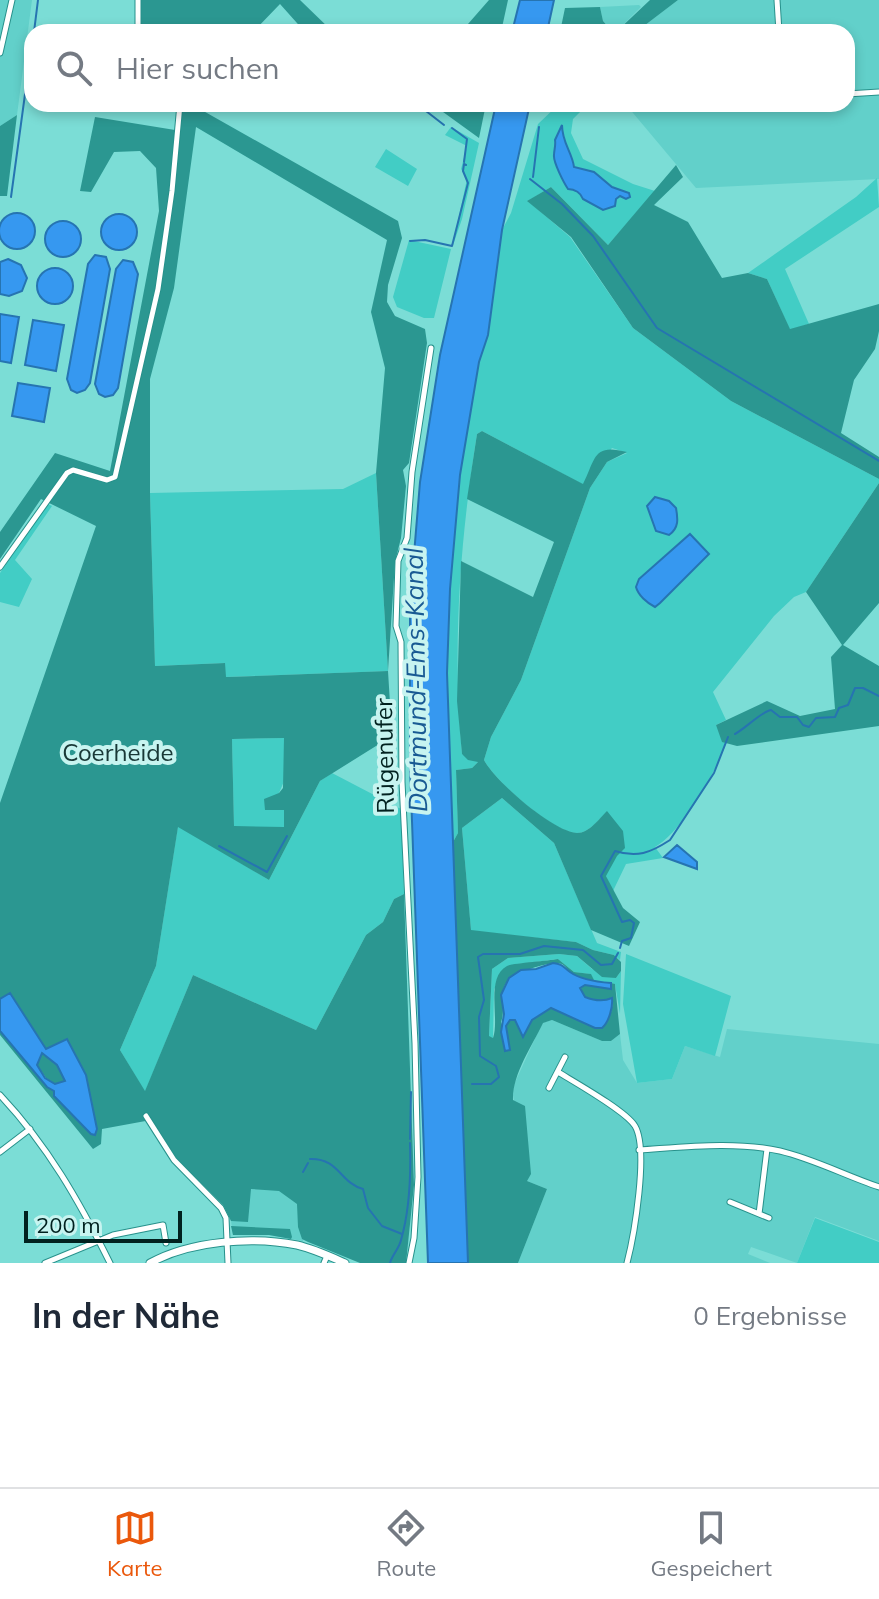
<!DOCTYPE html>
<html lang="de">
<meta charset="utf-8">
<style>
:root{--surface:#fff;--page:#f6f6f7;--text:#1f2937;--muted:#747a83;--line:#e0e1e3;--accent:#ea580c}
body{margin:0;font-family:Mulish,sans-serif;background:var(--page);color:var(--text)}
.scale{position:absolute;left:24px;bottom:20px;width:158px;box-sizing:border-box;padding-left:8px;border:4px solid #01211f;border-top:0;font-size:22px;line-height:28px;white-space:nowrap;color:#01211f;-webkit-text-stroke:6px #c7f4f0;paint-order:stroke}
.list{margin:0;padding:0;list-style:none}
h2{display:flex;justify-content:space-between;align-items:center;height:104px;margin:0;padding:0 32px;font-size:34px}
h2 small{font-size:26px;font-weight:400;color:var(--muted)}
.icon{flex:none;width:44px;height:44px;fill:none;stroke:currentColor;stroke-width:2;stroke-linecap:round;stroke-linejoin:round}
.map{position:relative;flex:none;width:879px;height:1263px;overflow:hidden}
.search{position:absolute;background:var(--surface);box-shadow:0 4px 12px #0003;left:24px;right:24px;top:24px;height:88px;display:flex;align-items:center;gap:20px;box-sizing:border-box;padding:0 28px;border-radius:24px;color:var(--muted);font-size:30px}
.sheet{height:224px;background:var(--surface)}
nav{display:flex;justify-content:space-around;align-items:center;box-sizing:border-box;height:112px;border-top:2px solid var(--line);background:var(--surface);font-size:22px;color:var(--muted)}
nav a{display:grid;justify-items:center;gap:4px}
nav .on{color:var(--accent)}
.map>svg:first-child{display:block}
.built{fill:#62d0ca}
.green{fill:#42cdc5}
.forest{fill:#2b9791;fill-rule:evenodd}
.water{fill:#3698f0;stroke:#2674b1;stroke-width:2;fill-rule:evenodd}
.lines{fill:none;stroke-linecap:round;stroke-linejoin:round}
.stream{stroke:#2674b1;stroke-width:2}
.street-casing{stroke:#27918b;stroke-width:7}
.secondary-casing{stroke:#27918b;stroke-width:9}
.street{stroke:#fff;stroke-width:5}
.secondary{stroke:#fff;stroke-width:7}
.labels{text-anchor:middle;stroke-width:8;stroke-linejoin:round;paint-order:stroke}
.park-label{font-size:24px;fill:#193836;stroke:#c7f4f0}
.street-label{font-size:24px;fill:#01211f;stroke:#c7f4f0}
.water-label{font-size:26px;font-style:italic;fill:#195a93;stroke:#c7f4f0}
</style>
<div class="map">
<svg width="879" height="1263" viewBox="0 0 879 1263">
<rect width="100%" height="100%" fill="#7bddd6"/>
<!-- built -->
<path class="built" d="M0,0H32L17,115L0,126Z
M678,0H879V179L696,188L628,107H585L588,104H847V32H636Z
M639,5L641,7L616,32L603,21L600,7Z
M552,1020L602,1041H611L620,1034L623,1060L637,1083L672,1079L685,1046L720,1057L727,1029L879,1044V1241L815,1217L797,1263L751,1247L748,1254L770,1263H518L547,1189L527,1181L512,1089L542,1023Z
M248,1185L308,1191L303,1241L269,1235H233L231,1221H245Z"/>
<!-- green -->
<path class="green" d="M559,104H588L573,119L571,133L583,159L633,184L655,191L608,245L551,187L528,201L570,237L633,328L731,401L879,479V483L806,592L794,597L774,616L713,692L726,720L716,725L727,742C715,773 683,831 655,847L663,858L626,864L613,891L606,876L607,812C599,819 589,833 577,833C553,833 495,781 484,760L491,737L521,680L590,488L607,462L627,453L612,448L584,485L482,431L477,434C460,540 452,647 462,754L479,761L472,768L456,770L458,833L453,842L447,673L450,589L460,475L479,362L488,335L502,230L511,213L538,124Z
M451,127L479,143L462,219L452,248L467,179L461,169L467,146L445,135Z
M386,149L417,169L408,186L375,167Z
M877,178L879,207L785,269L809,324L790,330L767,279L748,273L856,197Z
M409,240L451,249L434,318H424L397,307L393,297Z
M376,473L388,671L225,677L224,663L155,666L150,493L343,489Z
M48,504L52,506L15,560L32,579L19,607L0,602V573Z
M284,738L285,779L279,793L285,810L284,827H234L232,739Z
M332,773L401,809L404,894L394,899L383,922L366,935L316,1030L193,975L145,1092L120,1050L156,966L178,826L269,880L320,781Z
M502,798L554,843L597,943L621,952L620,960L614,955L593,950L576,942L471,931L462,828Z
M559,954L577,956L592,969L616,978L621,971L620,1014L615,984L595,982L590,974L574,972L558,959L518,964L500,973L494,990L493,1038L489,1037L492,969L508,958Z
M626,954L731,996L715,1056L685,1046L672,1079L637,1083L623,1004Z
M815,1218L879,1242V1263H797Z"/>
<!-- forest -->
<path class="forest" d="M139,0H300L333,32H305L280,4L253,32H170L140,25Z
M489,0H508L501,32H461Z
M650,0H678L636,32H616Z
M600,7L603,21L613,32H560L565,8Z
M179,104H191L398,221L402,238L388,285L387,302L395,316L425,329L427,343L409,463L403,470L406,486L401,538L395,562L388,671L392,736L320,781L269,880L178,827L156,966L120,1050L145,1091L193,975L316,1030L366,935L383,922L394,899L404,894L414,1185L406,1263H360L308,1242L302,1239L298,1227L297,1204L279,1191L251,1189L248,1222L231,1221L223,1205L176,1158L151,1120L102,1129L101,1144L93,1149L0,1035V1031L47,1087L54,1091V1096L91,1134L95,1135L97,1129L86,1075L66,1039L46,1050L11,994L0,999V803L96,526L41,499L0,559V532L55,453L110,471L159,211L156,168L140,151L114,152L91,192L80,191L95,117L175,130ZM196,127L387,240L371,312L385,368L376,473L388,671L226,677L225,663L155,666L150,493V379L174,288ZM284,738L283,788L279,793L264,799L265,810H284V827L234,826L232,739Z
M432,104H486L479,138Z
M17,115L7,196H0V126Z
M676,165L683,177L654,205L688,222L722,278L748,273L767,279L790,329L879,304V331L875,349L854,380L841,433L879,457V479L731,401L633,328L571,237L527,201L551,187L608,245Z
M482,431L583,484C596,458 593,443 627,452L607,462L590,488L521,680L491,737L484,760C495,781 553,832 577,833C589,833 599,819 607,811L623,831L625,848L617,856L606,876L623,908L640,922L629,946L591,930L554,843L502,798L462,828L471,930L576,942L593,950L614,955L621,962V971L616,978L602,977L577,956L559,954L508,958L492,969L489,1036L493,1038C500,1019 485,978 507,966C513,963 548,961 558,959L574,972L591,974L595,982C588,979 578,977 571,973C567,970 567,967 562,964C551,960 510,973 505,985C499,997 506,1009 501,1022L510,1049L505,1026L510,1020H515L523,1036L532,1020L551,1008L595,1028H602C609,1022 614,1007 612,998L605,1001L585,998L580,988L585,984L611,989V983L615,984L620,1034L611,1041H602L552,1020L543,1023C532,1046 512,1075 513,1100L525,1106L531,1174L527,1181L547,1189L518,1263H468L453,842L458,833L456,770L472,768L478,762L468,760L462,754L457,701L461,561L533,597L554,542L467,499L477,434Z
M879,483V603L843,645L879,666V726L737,746L722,742L716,725L767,701L800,716L835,709L831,657L842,645L806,592Z
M42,1052L57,1065L65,1081L55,1084L46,1078L37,1065Z
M231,1226L290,1229L292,1237L291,1239L269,1235H233Z"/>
<!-- water -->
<path class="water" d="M520,0H554L547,32H512Z
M496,104H530L502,230L488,335L479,362L460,475L450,589L447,673L468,1263H428L410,766V603L420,482L440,355Z
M562,125C562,143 572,152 574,167L594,172L612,187L629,193L630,197L626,199L620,196L616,199L615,206L603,210L583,199C581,193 575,189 568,189C564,183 553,162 554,155C554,150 556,145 555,140Z
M-1 231a18 18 0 1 1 36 0a18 18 0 1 1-36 0Z
M101 232a18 18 0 1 1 36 0a18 18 0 1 1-36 0Z
M45 239a18 18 0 1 1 36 0a18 18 0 1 1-36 0Z
M95,255L106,257L110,269L90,383L85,390L77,393L71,390L67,379L88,264Z
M8,259L21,265L27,278L22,291L9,296L0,294V262Z
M123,260L133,262L138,274L118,388L113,395L105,397L99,394L95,384L116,269Z
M37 286a18 18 0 1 1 36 0a18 18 0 1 1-36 0Z
M0,314L19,317L11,363L0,361Z
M33,320L64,325L56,371L25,365Z
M18,383L50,388L44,422L12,416Z
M655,497L669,501L676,508C678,519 679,528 669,535L656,531L647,506Z
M690,534L709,554L660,603L655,607C647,603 638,595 636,587L639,579Z
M677,845L697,862V869L664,857Z
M553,963C563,964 563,967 570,972C581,980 598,982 611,983V989L585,985L580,988L585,997C595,1001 603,1002 612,998C613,1007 609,1022 602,1028H595L551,1008L532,1020L523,1037L515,1020H510L506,1026L510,1050L505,1051L501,1032L504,1014L501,995L509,978L521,970L536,969Z
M10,993L46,1049L67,1039L86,1075L97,1129L95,1135L91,1134L54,1096V1091L47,1087L0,1031V999ZM42,1053L57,1065L65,1081L55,1084L45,1078L37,1065Z"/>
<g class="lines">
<!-- stream -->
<path class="stream" d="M34,32L38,0
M417,104L444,125
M452,128L467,139L464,162
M533,177L539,127
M530,179L562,204L593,236L657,328L879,461
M11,197L32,43
M410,241L425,240L452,246L468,183L463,171L464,164L466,165
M735,734C746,728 761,712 771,710L780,717H797L803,725L809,727L816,718L835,717L839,708L848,705L855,688H863L879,696
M219,846L267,872L287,836
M620,948L622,941L631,938L634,923L630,920L622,922L601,876L615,851C637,858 650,853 670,840L714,773L728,737
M472,1084H491L499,1077L496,1066L480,1056L479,1017L484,1000L478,957L483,954H520L544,946L583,950L601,965L612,964L618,953
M410,1139L411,1092
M310,1159C339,1158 340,1183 363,1189L368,1208L382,1226L402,1234
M303,1172L308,1163
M390,1263C392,1255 399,1249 401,1240C410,1209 411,1174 410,1143"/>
<defs>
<path id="street" d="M138,0V25L143,29L159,32
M777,0L779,32
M0,53L12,0
M847,94L879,92
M662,105L671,104
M0,567L67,473L73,470L107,480L115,477L158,289L172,191L180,104
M558,1072C576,1083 626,1111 635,1126C649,1150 634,1236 627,1263
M549,1088L565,1057
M0,1095C48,1146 79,1201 110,1263
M146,1116L174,1160L221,1208L226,1218L228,1263
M639,1150C685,1147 735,1141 780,1151C814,1159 846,1176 879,1187
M0,1152L30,1129
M730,1202L769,1218
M759,1214L767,1149
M45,1263L113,1235L163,1225L166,1243
M324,1263L327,1256
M409,1263L414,1238L418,1177L415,1043L402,782L401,642L396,626L398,561L407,538L412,472L431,348"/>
<path id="secondary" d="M150,1263C190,1241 252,1236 297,1245C314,1249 329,1256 345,1263"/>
</defs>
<!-- street casing -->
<use href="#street" class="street-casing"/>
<!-- secondary casing -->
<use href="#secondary" class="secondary-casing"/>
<!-- street -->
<use href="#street" class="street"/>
<!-- secondary -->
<use href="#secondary" class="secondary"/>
</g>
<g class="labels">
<!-- park labels -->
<g class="park-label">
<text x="118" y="761">Coerheide</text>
</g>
<!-- street labels -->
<g class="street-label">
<text transform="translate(385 756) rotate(-91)" y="8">Rügenufer</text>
</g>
<!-- water labels -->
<g class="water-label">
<text transform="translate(416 680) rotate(-91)" y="9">Dortmund-Ems-Kanal</text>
</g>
</g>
</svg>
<div class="scale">200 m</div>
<div class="search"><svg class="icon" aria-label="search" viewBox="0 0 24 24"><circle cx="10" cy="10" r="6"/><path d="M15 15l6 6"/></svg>Hier suchen</div>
</div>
<section class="sheet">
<h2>In der Nähe<small>0 Ergebnisse</small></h2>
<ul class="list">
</ul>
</section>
<nav>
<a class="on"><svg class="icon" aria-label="map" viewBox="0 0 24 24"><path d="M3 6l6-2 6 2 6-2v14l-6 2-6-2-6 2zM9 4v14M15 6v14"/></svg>Karte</a>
<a><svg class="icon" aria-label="directions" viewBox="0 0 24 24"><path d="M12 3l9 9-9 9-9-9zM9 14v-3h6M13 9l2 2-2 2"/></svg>Route</a>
<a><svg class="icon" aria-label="saved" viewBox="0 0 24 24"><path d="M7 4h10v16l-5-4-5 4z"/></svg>Gespeichert</a>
</nav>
